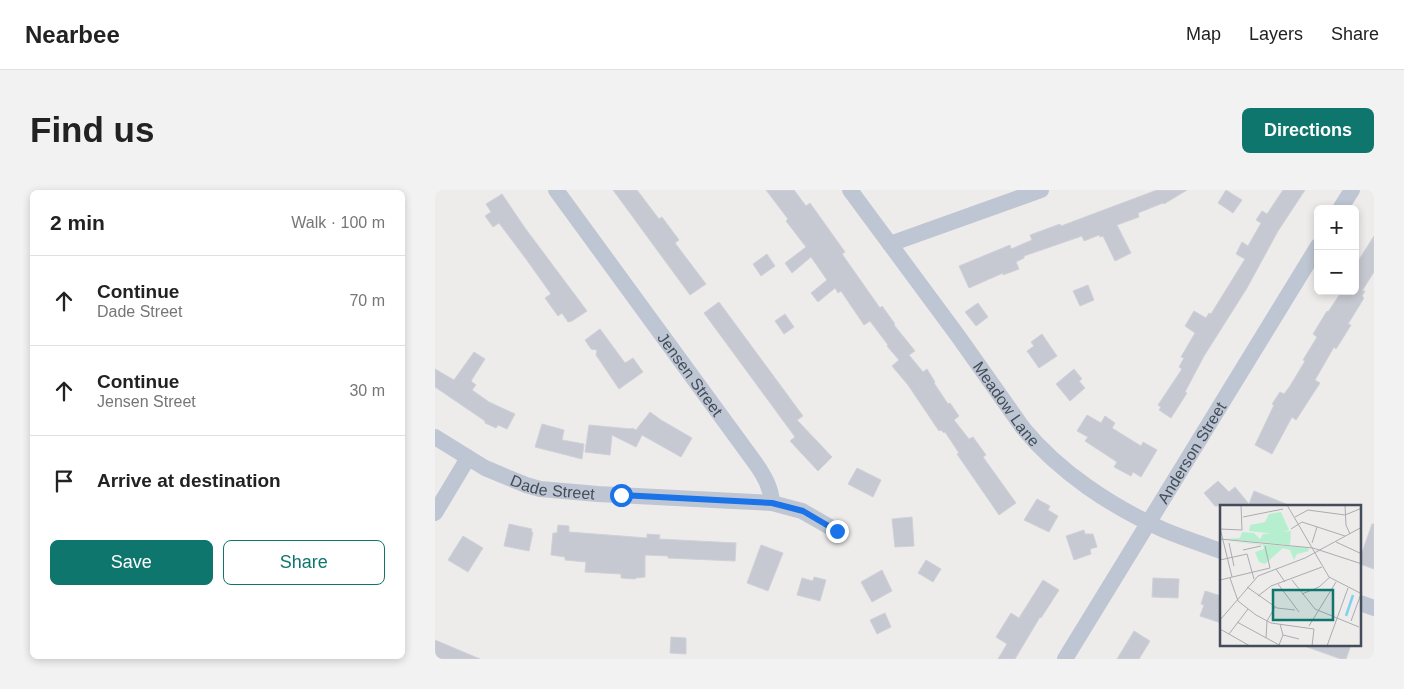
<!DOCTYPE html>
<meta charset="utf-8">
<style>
:root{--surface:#fff;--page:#f2f2f2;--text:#222;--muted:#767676;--line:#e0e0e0;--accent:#0f766e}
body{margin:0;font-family:Helvetica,sans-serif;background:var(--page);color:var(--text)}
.controls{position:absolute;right:15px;top:15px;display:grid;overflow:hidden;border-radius:8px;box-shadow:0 2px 8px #0003}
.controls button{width:45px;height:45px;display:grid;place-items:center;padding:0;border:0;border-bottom:1px solid var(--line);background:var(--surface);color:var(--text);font:25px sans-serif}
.stop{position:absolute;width:15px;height:15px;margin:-11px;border:4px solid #1a73e8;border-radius:50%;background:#fff}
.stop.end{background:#1a73e8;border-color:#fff;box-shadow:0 1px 5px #0008}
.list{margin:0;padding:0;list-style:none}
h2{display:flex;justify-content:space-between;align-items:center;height:65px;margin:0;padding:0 20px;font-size:21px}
h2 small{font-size:16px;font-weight:400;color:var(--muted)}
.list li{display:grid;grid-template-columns:32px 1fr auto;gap:15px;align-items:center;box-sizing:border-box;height:90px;padding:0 20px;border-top:1px solid var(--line)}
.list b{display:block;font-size:19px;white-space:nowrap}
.list p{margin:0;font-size:16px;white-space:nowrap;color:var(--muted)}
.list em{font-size:16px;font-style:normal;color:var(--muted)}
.actions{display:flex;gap:10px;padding:15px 20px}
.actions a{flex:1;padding:11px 0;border:1px solid var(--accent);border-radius:8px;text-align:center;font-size:18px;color:var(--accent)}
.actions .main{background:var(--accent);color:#fff}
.icon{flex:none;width:28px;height:28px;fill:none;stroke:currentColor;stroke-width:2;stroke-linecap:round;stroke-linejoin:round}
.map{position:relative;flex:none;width:939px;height:469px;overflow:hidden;border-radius:8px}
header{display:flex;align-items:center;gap:30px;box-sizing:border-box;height:70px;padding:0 25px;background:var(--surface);border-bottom:1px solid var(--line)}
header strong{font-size:24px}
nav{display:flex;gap:28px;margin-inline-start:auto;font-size:18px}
.intro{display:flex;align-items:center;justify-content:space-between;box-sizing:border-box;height:120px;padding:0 30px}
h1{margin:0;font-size:35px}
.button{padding:12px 22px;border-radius:8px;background:var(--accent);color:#fff;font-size:18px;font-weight:700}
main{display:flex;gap:30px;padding:0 30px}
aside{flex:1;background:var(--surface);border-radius:8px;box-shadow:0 2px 8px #0003}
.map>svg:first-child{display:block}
.building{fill:#c7c9d2;stroke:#ced1d7}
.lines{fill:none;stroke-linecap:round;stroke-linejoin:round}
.street{stroke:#bdc6d2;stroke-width:16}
.route{stroke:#1a73e8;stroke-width:6}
.labels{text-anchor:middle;stroke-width:4.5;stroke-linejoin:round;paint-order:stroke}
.street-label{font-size:16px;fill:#434d59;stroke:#fff}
.inset-river{fill:none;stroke:#80d1ef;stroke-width:2.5}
.inset-road{fill:none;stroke:#aaacb1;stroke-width:1}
.view{fill:#0f766e;fill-opacity:0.15;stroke:#0f766e;stroke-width:2.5}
.inset-edge{fill:none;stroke:#434d59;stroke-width:2.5}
</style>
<header>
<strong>Nearbee</strong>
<nav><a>Map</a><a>Layers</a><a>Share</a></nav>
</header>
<div class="intro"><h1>Find us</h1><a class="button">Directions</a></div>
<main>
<aside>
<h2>2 min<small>Walk · 100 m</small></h2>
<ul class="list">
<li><svg class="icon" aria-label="ahead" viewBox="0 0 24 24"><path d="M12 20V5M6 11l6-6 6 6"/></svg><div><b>Continue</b><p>Dade Street</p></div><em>70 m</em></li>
<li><svg class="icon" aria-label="ahead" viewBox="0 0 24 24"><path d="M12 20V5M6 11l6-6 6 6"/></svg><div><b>Continue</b><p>Jensen Street</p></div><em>30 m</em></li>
<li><svg class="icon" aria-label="arrive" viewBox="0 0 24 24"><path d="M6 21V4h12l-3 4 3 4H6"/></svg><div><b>Arrive at destination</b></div></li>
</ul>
<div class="actions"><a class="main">Save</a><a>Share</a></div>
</aside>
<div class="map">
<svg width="939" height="469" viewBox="0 0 939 469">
<rect width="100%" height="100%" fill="#eeebeb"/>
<!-- building -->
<path class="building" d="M178,0H202L224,29L227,27L244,50L240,53L271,94L255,105Z
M331,0H359L371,16L375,13L410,62L407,64L445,118L447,116L460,134L459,135L480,161L474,165L488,182L492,179L500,192L499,193L513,214L515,213L524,226L519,230L534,249L538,247L551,265L548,267L581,313L564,325L522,264L524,263L510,242L509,243L506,240L504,241L473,195L457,176L464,170L452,156L453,155L435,131L429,135L406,101L403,103L400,98L383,112L376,103L392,90L376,67L357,83L350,73L371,57L351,31L353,29Z
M722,0H752L729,14L728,13L703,23L704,27L682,35L696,63L680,71L668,46L665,47L664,45L649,51L647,46L589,66V68L581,72L584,79L568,85V83L534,98L524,76L575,55L576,59L597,50L595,45L625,34L626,36Z
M791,0L807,10L798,23L783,13Z
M848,0H870L843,41L812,98L769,166L750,202L752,203L736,228L724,220L726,217L723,215L747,179L744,177L749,168L746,167L760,143L750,136L759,121L771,128L774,123L776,124L810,69L801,64L807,52L813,56L826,33L821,30L827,21L832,24Z
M67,4L90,38L152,121L137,131L133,132L127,123L123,126L110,108L116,104L91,69L64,33L58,37L50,26L56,22L51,14Z
M939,46V82L927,101H930L927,106L929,108L913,134L916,135L901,159L899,157L880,190L885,193L861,230L857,227L837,264L820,255L839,215L837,214L845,202L849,204L855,196L870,171L868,170L882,147L878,144L892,121L893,122L907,101H920V76Z
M332,64L340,76L326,86L318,74Z
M653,95L659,110L645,116L638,101Z
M284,112L368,226L362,230L397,267L383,281L355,251L360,247L269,123Z
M543,113L553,127L541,136L530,122Z
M350,124L359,137L349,144L340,131Z
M165,139L190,173L198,168L208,182L184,199L161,165L162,160L156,159L150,150Z
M607,144L622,166L604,178L592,161L599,156L596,152Z
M39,162L50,169L36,191L41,195L37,200L54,212L80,224L72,239L63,235L61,238L50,233V231L0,197V179L19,190Z
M639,179L647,189L644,191L650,198L635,211L621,194Z
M215,222L226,230L257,248L246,267L207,245L201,257L177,245L175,265L150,262L154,235L196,239L197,238L201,240Z
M652,225L666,233L670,226L680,233L677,238L706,256L708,252L722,260L706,287L698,282L696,286L679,277L682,272L650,251L653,247L642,241Z
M107,234L129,240L127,250L149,254L147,269L100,257Z
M422,278L446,290L438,307L413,294Z
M783,291L794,302L800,297L814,314L819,301L856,316H780L769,303Z
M602,309L615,316L613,320L623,326L614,342L589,330Z
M477,327L479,356L460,357L457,329Z
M74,334L97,339L96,342H98L94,361L69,356Z
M937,334H939V379L925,374V368Z
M123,335L134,336V342L212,348V344L225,345L224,349L301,353L300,371L233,368V366L210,365V387L201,388L200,389L186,388V384L150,382L151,372L130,370V367L116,365L118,343H122Z
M649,340L650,344H658L662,357L655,359L656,364L639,370L631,346Z
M28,346L48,358L33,382L13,370Z
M326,355L348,363L333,401L312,393Z
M491,370L506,379L498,392L483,383Z
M447,380L457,401L437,412L426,392Z
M379,387L391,390L385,411L362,405L367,388L378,391Z
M718,388L744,389L743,408L717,407Z
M608,390L624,400L606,428L605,427L580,469H563L572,454L561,447L576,423L584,428Z
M770,401L786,406V433L765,426L769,415L766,414Z
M450,423L456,437L442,444L435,430Z
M699,441L715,451L704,469H682Z
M236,447L251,448V464L235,463Z
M0,450L45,469H0Z
M873,455H916L911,469H906L872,457Z"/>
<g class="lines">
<!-- street -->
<g class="street">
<path id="s1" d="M121,0L321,274C330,287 336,298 337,313"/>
<path id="s2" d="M415,0L523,146L588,238C624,282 677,317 729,340C748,348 767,354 786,361"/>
<path d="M905,19L917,0"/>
<path d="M455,54L606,0"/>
<path id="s3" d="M0,247L50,278L91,295L105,299L163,304L337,313L367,321L402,341"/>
<path d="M0,323L33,268"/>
<path d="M925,413L939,418"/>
<path id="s4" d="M630,469L883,56"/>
</g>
</g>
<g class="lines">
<!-- route -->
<path class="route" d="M186,305L337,313L368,321L402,341"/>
</g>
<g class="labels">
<!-- street labels -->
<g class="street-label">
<text dy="6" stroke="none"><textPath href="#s1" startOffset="228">Jensen Street</textPath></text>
<text dy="6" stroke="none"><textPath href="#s2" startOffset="265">Meadow Lane</textPath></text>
<text dy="6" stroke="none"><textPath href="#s4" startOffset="242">Anderson Street</textPath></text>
<text dy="6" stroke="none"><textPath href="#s3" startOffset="130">Dade Street</textPath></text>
</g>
</g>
<!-- overview -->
<g transform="translate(785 315)">
<rect width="141" height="141" fill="#eeebeb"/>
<path d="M61,7L69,25L56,29L29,26L30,20L45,17L49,9ZM71,26L70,40L5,34L20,33L22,27L34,28L40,34L43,29ZM6,36L88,43L89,46L77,49L74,55L70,45L63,43L45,59L39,57L35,47L44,44L43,40Z" fill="#b5efcf"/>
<path class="inset-river" d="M126,111L133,90"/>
<path class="inset-road" d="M67,0L109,72L142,89M125,0L126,20L130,29M23,12L63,4M75,12L88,5L125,10L142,3M0,23L12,72M0,24L22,25L21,0M71,24L82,17L125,31M0,34L93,43L142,59M116,37L142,49M9,38L14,61M92,38L97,22M23,45L41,41M0,55L27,49L34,74M56,64L65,77M10,73L18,96L36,110L51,118L94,124L92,141M0,75L50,63L45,41M72,75L95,104L139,122M58,79L79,107M27,82L57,103L75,105M82,89L99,82L110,72M38,91L51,81L102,62M0,115L38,71L85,53L142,22M131,116L141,89M17,117L61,141M89,121L116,77M0,124L30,141M9,129L28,104M63,130L79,134M46,133L47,116L55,102M59,140L63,130L60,119M107,141L128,83"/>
<path class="view" d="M53,85H113V115H53Z"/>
<rect width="141" height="141" class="inset-edge"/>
</g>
</svg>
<div class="controls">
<button>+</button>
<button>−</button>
</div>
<div class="stop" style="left:186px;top:305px"></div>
<div class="stop end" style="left:402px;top:341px"></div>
</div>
</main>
